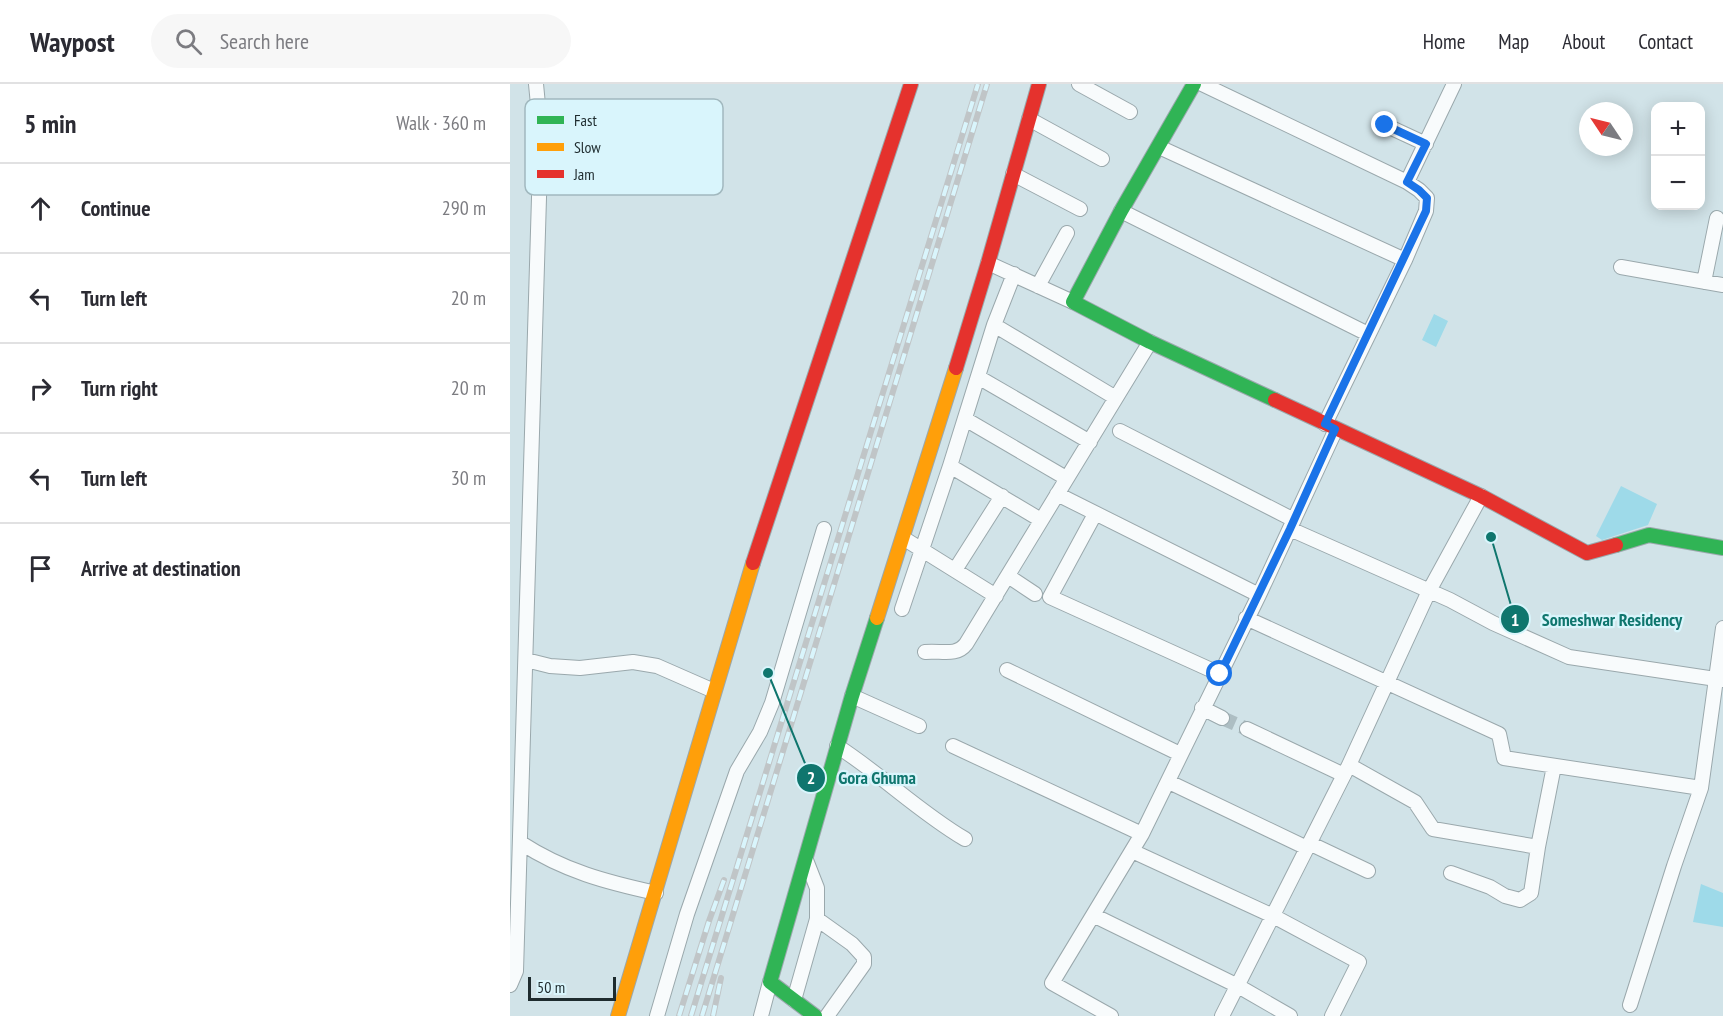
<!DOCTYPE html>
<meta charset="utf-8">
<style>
:root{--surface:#fff;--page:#f7f7f7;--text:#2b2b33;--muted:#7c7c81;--line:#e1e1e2}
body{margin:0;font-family:"PT Sans Narrow",sans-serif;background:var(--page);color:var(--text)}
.controls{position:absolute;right:18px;top:18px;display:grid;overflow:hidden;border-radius:12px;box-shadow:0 3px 15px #0003}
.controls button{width:54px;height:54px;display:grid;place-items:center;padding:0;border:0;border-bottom:2px solid var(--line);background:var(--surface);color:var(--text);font:30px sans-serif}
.compass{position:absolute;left:1069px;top:18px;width:54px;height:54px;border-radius:50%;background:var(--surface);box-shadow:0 3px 15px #0003;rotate:305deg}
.scale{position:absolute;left:18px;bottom:15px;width:88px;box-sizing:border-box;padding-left:6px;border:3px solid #1e2b2e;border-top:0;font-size:16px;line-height:21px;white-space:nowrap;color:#1e2b2e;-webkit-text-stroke:4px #d9f5fc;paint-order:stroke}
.stop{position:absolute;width:18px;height:18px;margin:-14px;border:4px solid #1a73e8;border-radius:50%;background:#fff}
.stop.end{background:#1a73e8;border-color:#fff;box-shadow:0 2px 6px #0008}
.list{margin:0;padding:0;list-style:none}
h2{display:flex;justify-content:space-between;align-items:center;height:78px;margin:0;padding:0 24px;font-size:26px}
h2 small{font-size:20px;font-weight:400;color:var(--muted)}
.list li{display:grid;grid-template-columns:39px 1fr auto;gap:18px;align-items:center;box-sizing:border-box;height:90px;padding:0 24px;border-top:2px solid var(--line)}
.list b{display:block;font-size:22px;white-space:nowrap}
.list em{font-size:20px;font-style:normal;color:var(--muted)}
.icon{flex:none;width:33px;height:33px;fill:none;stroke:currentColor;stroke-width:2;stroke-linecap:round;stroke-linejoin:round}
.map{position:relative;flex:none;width:1213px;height:932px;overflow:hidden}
header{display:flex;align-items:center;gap:36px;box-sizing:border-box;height:84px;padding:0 30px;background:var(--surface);border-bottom:2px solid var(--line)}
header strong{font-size:28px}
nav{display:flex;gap:33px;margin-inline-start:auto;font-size:21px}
.search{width:420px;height:54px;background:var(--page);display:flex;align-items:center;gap:15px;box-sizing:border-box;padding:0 21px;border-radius:33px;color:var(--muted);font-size:22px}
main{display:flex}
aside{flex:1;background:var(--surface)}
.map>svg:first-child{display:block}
.green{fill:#9edae9}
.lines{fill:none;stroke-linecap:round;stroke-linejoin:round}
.street-tunnel{stroke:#adbec3;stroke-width:14;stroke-dasharray:14 7;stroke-linecap:butt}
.street-casing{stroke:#9aa8ac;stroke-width:16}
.fast-casing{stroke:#9aa8ac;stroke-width:16}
.slow-casing{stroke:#9aa8ac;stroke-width:16}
.jam-casing{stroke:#9aa8ac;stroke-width:16}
.street{stroke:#f8fbfc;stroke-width:14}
.fast{stroke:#30b455;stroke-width:14}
.slow{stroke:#ff9f0a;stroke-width:14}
.jam{stroke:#e5322d;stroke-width:14}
.rail-casing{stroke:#c0c5c7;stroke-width:6}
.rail{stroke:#d9f5fc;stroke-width:4;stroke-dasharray:11;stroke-linecap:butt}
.route{stroke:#1a73e8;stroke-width:8}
.key{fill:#d9f5fc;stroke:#a1b8be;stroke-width:1.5}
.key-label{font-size:16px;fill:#1e2b2e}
.leader{fill:none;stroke:#0f766e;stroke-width:2}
.callout-dot{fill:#0f766e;stroke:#d9f5fc;stroke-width:2}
.mark-label{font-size:18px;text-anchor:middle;font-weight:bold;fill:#fff}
.callout-label{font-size:18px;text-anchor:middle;font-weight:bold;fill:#0f766e;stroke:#d9f5fc;stroke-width:4.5;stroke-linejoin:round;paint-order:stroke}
</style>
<header>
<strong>Waypost</strong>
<div class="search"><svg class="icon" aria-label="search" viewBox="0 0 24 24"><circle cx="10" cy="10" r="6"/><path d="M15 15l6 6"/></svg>Search here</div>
<nav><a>Home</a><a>Map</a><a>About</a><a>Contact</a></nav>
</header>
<main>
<aside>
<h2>5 min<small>Walk · 360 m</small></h2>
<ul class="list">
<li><svg class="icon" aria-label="ahead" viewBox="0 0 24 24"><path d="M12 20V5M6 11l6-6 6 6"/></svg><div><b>Continue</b></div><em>290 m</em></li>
<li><svg class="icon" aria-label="left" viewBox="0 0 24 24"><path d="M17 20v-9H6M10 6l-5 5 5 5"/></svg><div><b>Turn left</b></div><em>20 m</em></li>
<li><svg class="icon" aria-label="right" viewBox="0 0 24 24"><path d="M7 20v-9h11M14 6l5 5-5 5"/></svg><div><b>Turn right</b></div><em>20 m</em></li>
<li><svg class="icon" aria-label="left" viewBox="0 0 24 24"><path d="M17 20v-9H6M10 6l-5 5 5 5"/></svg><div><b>Turn left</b></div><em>30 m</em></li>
<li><svg class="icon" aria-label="arrive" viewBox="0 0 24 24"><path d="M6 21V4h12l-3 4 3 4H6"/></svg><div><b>Arrive at destination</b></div></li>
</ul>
</aside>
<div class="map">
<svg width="1213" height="932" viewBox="0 0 1213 932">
<rect width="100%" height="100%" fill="#d1e3e8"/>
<!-- green -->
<path class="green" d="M924,230L938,237L926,263L912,256Z
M1111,402L1147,420L1138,441L1092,456L1086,452Z
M1191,800L1213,809V843L1183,838Z"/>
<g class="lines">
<!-- street-tunnel -->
<path class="street-tunnel" d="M712,634L737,645"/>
<defs>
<path id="street" d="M569,0L620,28
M692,0L897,98L909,106L917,114L916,127L895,176L815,340
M519,35L592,75
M875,41L916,60
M649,63L895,176
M503,90L570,125
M897,98L944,0
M611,127L858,250
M478,179L563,218
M1111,183L1213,201
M1194,198L1207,134
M528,202L557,149
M484,241L606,314
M468,293L580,358
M455,335L556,394
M610,347L784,436
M440,382L531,436
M547,410L749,511
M585,430L540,513L710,590
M780,445L940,516L983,539L1059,573L1213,596
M393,454L486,512
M445,486L492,412
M498,492L525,510
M392,525L440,382L484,241L504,190
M736,534L989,650L994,674L1191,704L1213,544
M415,568C430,566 446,573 456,560L640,258
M16,576L40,582L70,584L123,578L147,582L204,607
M497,586L670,670
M342,612L409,642
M692,624L712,634
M737,645L834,691
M327,662C372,691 409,728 455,755
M443,662L632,750
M839,681L905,718L923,745L1028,763
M659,698L797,764
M11,759C54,787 96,798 146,809
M801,760L858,787
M622,767L763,832L849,878L822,932
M941,789L980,803L995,812L1010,816L1021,809L1028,763L1044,682
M585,832L728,902L780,932
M307,835L342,860L354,873V880L317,932
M0,901L6,887L30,80L29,31L26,0
M284,916L307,835V804L296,776
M1120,921L1164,782L1191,704
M147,932L177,830L227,687L250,648L262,619L314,445
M251,932L260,898
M601,932L542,899L632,750L749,511L826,345
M712,932L839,681L919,507L971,412"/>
<path id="fast" d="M684,0L611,127L563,218L640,258L765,316
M1106,461L1139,451L1213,464
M305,932L260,898L342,612L367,534"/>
<path id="slow" d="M367,534L446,284
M108,932L243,479"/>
<path id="jam" d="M446,284L478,179L529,0
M765,316L971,412L1077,469L1106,461
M243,479L401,0"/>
</defs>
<!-- street casing -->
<use href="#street" class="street-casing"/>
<!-- fast casing -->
<use href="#fast" class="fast-casing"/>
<!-- slow casing -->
<use href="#slow" class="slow-casing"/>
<!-- jam casing -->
<use href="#jam" class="jam-casing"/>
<!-- street -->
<use href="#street" class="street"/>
<!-- fast -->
<use href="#fast" class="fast"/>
<!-- slow -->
<use href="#slow" class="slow"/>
<!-- jam -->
<use href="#jam" class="jam"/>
<defs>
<path id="rail" d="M169,932L199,837L214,796
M181,932L468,0
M192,932L477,0
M203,932L211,894"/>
</defs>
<!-- rail casing -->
<use href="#rail" class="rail-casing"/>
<!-- rail -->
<use href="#rail" class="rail"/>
</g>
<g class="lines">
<!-- route -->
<path class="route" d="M710,590L780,445L825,345L815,340L916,127L917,114L909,106L897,98L916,60L875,41"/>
</g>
<!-- legend -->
<rect x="15" y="15" width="198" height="96" rx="9" class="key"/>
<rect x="27" y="32" width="27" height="8" fill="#30b455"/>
<rect x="27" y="59" width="27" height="8" fill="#ff9f0a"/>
<rect x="27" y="86" width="27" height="8" fill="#e5322d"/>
<g class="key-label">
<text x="64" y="42">Fast</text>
<text x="64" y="69">Slow</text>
<text x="64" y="96">Jam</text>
</g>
<!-- callouts -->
<path class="leader" d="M981 453L1005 535M258 589L301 694"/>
<g class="callout-dot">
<circle cx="981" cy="453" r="6"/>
<circle cx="258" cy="589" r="6"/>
<circle cx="1005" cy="535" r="15"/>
<circle cx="301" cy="694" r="15"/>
</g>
<g class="mark-label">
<text x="1005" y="542">1</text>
<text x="301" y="700">2</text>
</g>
<g class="callout-label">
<text x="1102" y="542">Someshwar Residency</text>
<text x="367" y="700">Gora Ghuma</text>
</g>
</svg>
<div class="controls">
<button>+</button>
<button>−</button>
</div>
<svg class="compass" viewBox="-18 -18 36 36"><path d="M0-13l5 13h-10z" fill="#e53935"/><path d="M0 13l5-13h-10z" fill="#7c7c81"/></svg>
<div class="scale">50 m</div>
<div class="stop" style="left:710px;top:590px"></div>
<div class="stop end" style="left:875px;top:41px"></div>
</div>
</main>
